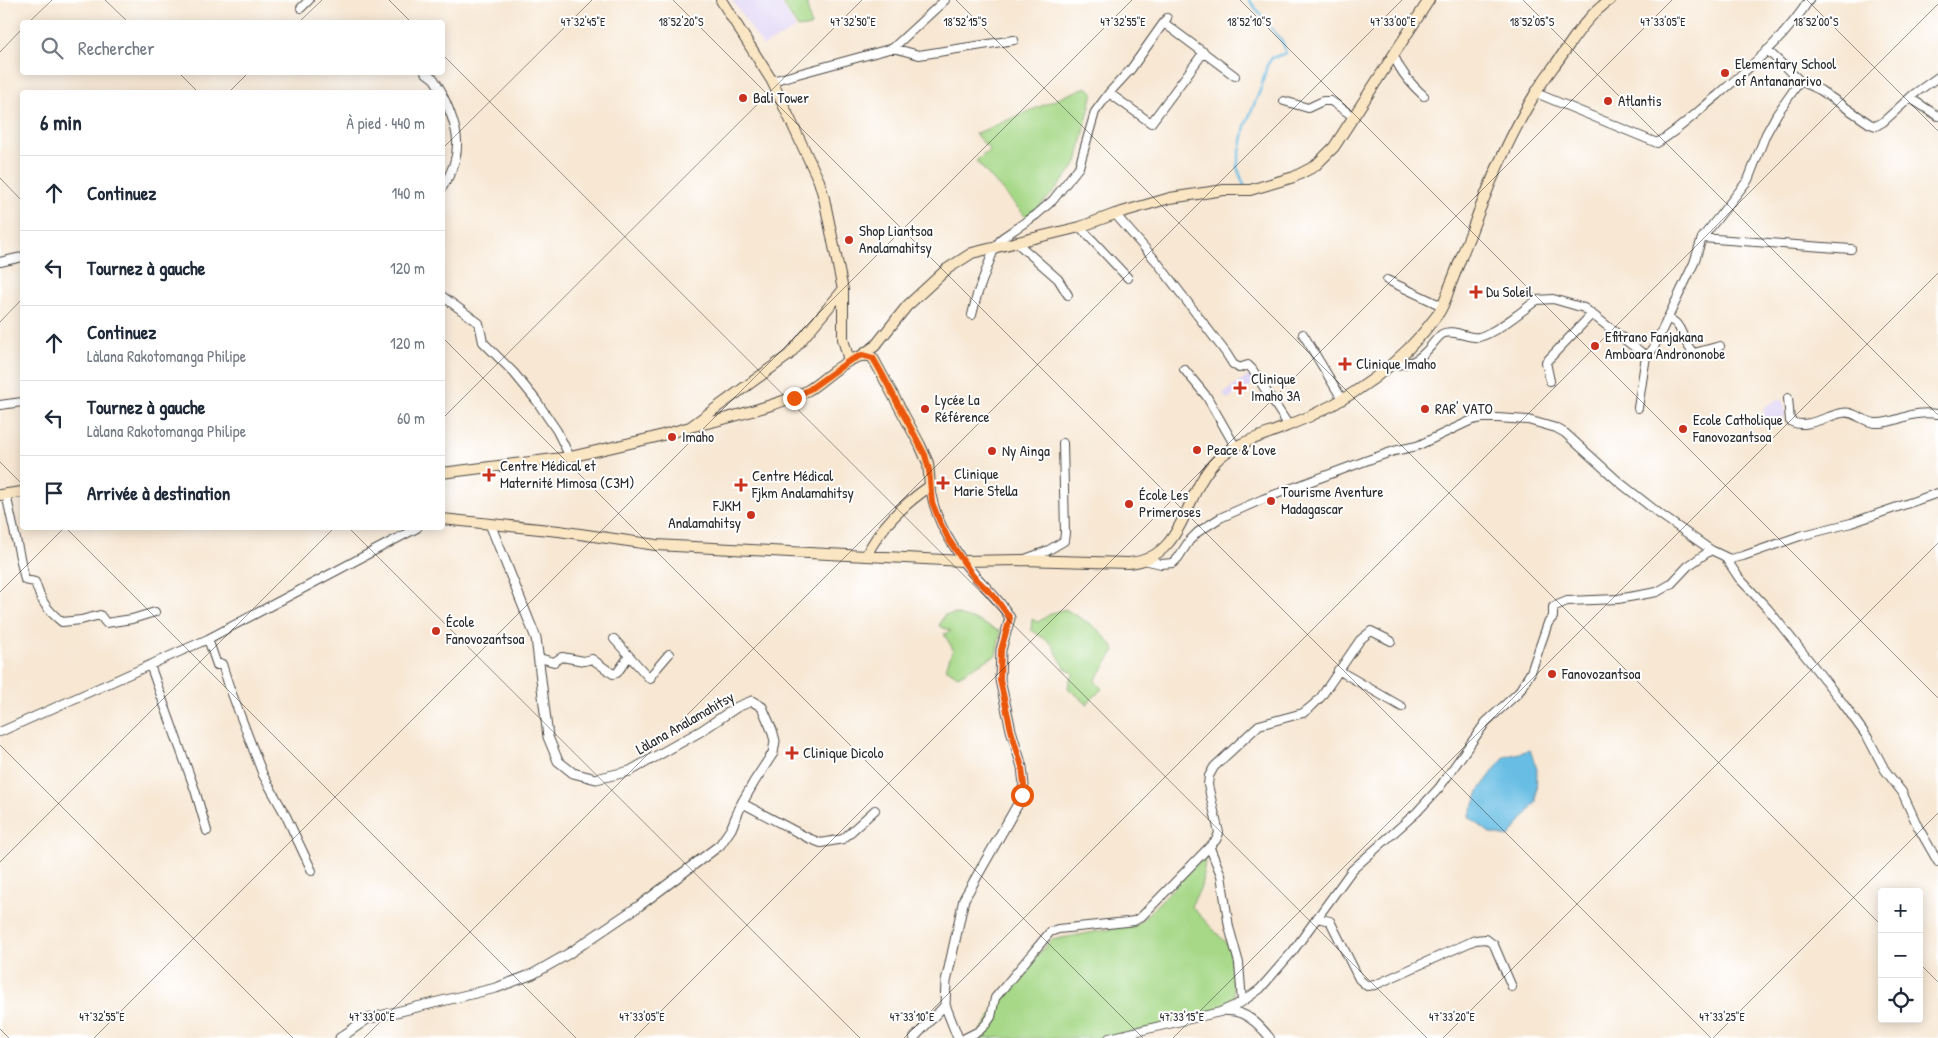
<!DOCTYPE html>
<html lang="fr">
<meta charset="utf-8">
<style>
:root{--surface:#fff;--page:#f6f6f7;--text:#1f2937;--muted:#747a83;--line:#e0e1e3}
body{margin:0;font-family:"Patrick Hand",sans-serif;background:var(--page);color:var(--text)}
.controls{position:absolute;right:15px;bottom:15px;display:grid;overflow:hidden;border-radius:5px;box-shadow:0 2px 12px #0003}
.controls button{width:45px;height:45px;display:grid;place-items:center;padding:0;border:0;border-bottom:1px solid var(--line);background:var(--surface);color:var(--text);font:25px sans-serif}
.stop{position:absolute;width:15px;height:15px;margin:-11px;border:4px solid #ea580c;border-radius:50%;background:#fff}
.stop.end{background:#ea580c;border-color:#fff;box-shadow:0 1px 5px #0008}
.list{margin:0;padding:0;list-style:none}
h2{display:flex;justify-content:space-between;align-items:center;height:65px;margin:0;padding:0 20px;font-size:21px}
h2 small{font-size:16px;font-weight:400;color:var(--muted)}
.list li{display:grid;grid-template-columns:32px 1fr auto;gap:15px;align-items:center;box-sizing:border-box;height:75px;padding:0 20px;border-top:1px solid var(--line)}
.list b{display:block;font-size:19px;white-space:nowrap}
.list p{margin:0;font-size:16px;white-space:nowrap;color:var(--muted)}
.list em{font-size:16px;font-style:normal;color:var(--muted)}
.icon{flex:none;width:28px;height:28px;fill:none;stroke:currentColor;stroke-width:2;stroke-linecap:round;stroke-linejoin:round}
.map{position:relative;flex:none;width:1938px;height:1038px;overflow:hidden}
.search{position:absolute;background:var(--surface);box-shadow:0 2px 12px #0003;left:20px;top:20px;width:425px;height:55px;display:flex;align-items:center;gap:12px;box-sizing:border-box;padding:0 18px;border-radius:5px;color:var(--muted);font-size:19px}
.panel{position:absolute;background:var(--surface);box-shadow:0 2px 12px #0003;left:20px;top:90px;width:425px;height:440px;border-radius:5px}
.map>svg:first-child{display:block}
.built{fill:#dfd4f5}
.green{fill:#a6d887;stroke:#688259}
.water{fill:#68bde4;stroke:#4a7488}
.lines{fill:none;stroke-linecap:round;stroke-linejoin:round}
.stream{stroke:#68bde4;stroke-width:2.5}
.minor-casing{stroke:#4a4744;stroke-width:10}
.tertiary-casing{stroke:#4a4744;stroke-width:11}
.secondary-casing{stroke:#4a4744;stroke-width:12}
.minor{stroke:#fff;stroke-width:8}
.tertiary{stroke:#fff;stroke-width:9}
.secondary{stroke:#fbe6c4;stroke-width:10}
.route{stroke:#ea580c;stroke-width:6}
.ticks{fill:none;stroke:#2b2b2b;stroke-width:1;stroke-opacity:0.45}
.poi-dot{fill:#c8321e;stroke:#fff;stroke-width:2}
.labels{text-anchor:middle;stroke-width:4;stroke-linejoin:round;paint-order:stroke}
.poi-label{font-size:15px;fill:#2b2b2b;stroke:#fff;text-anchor:start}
.street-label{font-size:15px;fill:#2b2b2b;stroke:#fff}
.ticks-label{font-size:12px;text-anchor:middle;fill:#2b2b2b;stroke:#fff;stroke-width:4;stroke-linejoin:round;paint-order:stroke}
</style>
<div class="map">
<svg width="1938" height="1038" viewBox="0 0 1938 1038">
<rect width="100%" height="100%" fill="#fff"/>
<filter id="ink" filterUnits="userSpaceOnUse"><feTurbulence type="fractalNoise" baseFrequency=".02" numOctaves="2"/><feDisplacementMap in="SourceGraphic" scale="10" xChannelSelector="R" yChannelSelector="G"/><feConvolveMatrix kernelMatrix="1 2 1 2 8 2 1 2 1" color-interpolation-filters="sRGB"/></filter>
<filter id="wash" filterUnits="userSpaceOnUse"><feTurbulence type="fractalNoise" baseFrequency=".0096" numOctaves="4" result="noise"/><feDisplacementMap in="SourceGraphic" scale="20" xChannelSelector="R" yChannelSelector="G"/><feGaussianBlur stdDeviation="1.12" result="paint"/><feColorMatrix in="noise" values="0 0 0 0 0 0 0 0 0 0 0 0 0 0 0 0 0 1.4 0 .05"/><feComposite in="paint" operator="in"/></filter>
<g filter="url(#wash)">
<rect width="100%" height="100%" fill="#f7e7d3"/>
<!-- built -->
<path class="built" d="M732,0H779L796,28L763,46Z
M1253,373L1259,382L1227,399L1223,394Z
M1776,400H1782L1785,409V418L1780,417L1778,423L1769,420L1765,421L1762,415L1765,413L1762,409Z"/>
<!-- green -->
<path class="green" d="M781,0H806L811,26L798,28Z
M1086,87L1093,92L1077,163L1054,192L1027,218L976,161L990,150L975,134Z
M1065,609C1088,623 1099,626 1115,650L1095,681L1102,689L1087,704L1068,688L1070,679L1074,674L1065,668L1051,643L1031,630L1032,619L1038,622L1052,613Z
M955,614L978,621L1001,632L996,655L958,676L946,668L953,649L944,634L951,631L939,626L944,615Z
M1206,855L1201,887L1191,906L1229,946L1235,1002L1197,1018L1104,1038H966L980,1032L1013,983L1051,940L1138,924Z"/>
<!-- water -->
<path class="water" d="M1530,750L1537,769L1536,802L1509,837L1491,834L1469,817L1480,789L1504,757Z"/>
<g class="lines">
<!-- stream -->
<path class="stream" d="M1245,188L1237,167L1245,126L1261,88L1267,65L1272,58L1286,53L1283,43L1249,0"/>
</g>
</g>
<g filter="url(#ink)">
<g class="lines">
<defs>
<path id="minor" d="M301,8L309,0
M1164,23L1235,76
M893,48L919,55L1014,40
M1767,50L1800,81L1820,90L1870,124L1876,126L1883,122L1914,94L1938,77
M1394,56C1401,73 1411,84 1424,96
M425,72L434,79L442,92
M772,81L893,48L945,0
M1109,93L1151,123L1204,52
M1536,93L1657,143C1679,130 1698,111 1718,95C1751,66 1785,38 1809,0
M442,94C459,129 465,153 442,188
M1910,98L1938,116
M1284,101L1308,108L1323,101H1331L1354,117
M1115,214L1157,262L1226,353L1233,364L1239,368L1248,365L1252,369L1289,426
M1080,227L1128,278
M1702,238L1851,249
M1017,243L1058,279L1068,295
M0,262L22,257
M1387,280L1442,306
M442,296L479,323L483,342L514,373L536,400L557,431L570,457
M972,315L977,295L994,249L1002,238L1036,215L1053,200L1079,167L1095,112L1109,93L1131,69L1167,18
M1667,319C1683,321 1682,344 1694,353L1720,346
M1303,334L1342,399
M1392,365C1411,365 1419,360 1431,346C1434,342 1438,337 1442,334C1452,328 1468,339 1479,337C1496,333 1523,310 1537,300L1553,299L1584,308L1646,356
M1184,369L1207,397L1235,446
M1550,381L1546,362L1592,314
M1788,398L1790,421C1805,430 1826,416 1842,413C1855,410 1864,424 1878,423C1890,423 1900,418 1911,415C1920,413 1929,413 1938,414
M0,405L22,402
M1638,408L1646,356L1653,349L1694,263L1702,238L1748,180L1766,134L1777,114L1800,81
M930,486C934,517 946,535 963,561
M6,494L25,580L35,582C41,601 46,609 62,622L81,620L100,615L106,623L132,619L155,612
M1725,557L1739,578L1768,609L1842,702L1868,738L1885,770L1902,792L1918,827L1938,862
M1025,559L1047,551L1064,541L1065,533L1063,443
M1144,560L1161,564L1173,563L1178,558L1189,541L1198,532L1220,518L1263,499L1368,460L1394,451L1417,446L1472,420L1482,418H1497L1528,420L1556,428L1565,433L1619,482L1661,515L1711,550L1730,559L1743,556L1800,536L1851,523L1938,493
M208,639L217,665L222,664L229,686L263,775L286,816L312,871
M614,639L650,679L652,674L669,654
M539,658L554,662L562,657L584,661L592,659L613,674L617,673L629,656
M150,665L195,790L207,831
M1338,670L1402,707
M0,732L208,639L417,528
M742,803L808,838L821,843L843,839L875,810
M1210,848L1221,875L1229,927L1239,963L1242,1002
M1317,918L1330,921L1359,979L1367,986L1375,985L1475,940L1486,939L1494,945L1512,987
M1227,1011C1245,1010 1259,1024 1270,1038
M914,1038L945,1005
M965,1038L979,1031L986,1024L991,1017L995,998L1050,932L1058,929L1127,922L1134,921L1141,917L1216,840L1219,833L1208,785L1209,776L1214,767L1259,725L1303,713L1312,706L1321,697L1360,640L1371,631L1391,641
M1109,1038L1220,1012L1242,1002L1260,989L1293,951L1352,870L1417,812L1439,788L1486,722L1518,693L1531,672L1548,623L1553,617V607L1567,601L1618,599L1657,592L1671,584L1688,566L1711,550"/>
<path id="tertiary" d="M340,1038L367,1019L496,988L533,974L568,954L639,906L720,845L731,829L742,803L754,782L773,753L775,741L772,730L762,707L752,701L737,707L701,731L630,771L596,779L573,773L558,761L548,737L536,638L490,524
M958,1038L945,1005L946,982L964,899L1018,804L1024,785L1022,767L1011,730L1000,680L1001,650L1010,618C998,596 977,581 963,561"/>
<path id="secondary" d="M721,0L772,81L819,181L824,198L843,290V339L849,361
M862,355L875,346L907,306L947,269L972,253L1080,227L1115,214L1170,198L1224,190H1250L1294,177L1315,166L1334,147L1429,0
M693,426C720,421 746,413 771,405C785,400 798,397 810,389C825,380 856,347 873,358L920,445L928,463L930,486C903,505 881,526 866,556
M442,473L570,457L652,438L690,427L789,355L843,290
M0,495L22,492
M442,519L559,531L656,545L963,561L1021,560L1128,563C1185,559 1183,495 1215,462C1234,442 1262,437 1287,426C1346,403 1400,366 1438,314C1444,306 1447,295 1450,286C1457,269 1463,252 1470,235C1488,186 1508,138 1535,94C1543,80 1553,68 1562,55C1576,35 1589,14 1610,0"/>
</defs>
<!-- minor casing -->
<use href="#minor" class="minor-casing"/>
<!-- tertiary casing -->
<use href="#tertiary" class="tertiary-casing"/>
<!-- secondary casing -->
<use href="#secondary" class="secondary-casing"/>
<!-- minor -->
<use href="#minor" class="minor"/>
<!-- tertiary -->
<use href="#tertiary" class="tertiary"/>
<!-- secondary -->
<use href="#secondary" class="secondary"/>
</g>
</g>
<g class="lines" filter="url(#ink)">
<!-- route -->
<path class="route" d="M794,398L810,389L849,361L862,355L873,358L881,372L925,455L929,470L932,502L939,520L949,540L973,576L994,596L1010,618L1001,650L1000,680L1011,730L1022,767L1024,785L1022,795"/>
</g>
<!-- ticks -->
<path class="ticks" d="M105,0L128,22M389,0L411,22M673,0L1711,1038M956,0L1882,926M1240,0L1938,698M1523,0L1938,415M1807,0L1938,131M29,22L52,0M299,22L322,0M0,52L22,29M442,54L1427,1038M178,72L198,92M229,92L249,72M442,149L592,0M0,178L22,201M0,322L22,299M442,337L1143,1038M442,419L862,0M0,462L22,484M66,528L576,1038M349,528L860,1038M0,592L64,528M0,745L293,1038M0,862L334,528M1919,963L1938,982M0,1029L9,1038M94,1038L1132,0M364,1038L1402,0M634,1038L1672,0M904,1038L1938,4M1173,1038L1938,273M1443,1038L1938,543M1713,1038L1938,813"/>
<!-- markers -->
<g class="poi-dot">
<circle cx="1725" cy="73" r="5"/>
<circle cx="743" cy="98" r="5"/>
<circle cx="1608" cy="101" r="5"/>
<circle cx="849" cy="240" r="5"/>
<path d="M1473.5 284.5h5v5h5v5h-5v5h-5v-5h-5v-5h5z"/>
<circle cx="1595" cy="346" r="5"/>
<path d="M1342.5 356.5h5v5h5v5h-5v5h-5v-5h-5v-5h5z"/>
<path d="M1237.5 380.5h5v5h5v5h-5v5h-5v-5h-5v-5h5z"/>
<circle cx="925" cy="409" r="5"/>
<circle cx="1425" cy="409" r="5"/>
<circle cx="1683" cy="429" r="5"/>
<circle cx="672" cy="437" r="5"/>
<circle cx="1197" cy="450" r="5"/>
<circle cx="992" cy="451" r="5"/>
<path d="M486.5 467.5h5v5h5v5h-5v5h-5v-5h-5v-5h5z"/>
<path d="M940.5 475.5h5v5h5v5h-5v5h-5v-5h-5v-5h5z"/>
<path d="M738.5 477.5h5v5h5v5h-5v5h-5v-5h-5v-5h5z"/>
<circle cx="1271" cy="501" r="5"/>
<circle cx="1129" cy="504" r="5"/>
<circle cx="751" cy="515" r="5"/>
<circle cx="436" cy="631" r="5"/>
<circle cx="1552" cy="674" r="5"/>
<path d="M789.5 745.5h5v5h5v5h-5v5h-5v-5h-5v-5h5z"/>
</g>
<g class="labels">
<!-- poi labels -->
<g class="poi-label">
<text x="1735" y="69">Elementary School<tspan x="1735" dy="17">of Antananarivo</tspan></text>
<text x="753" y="103">Bali Tower</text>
<text x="1618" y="106">Atlantis</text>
<text x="859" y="236">Shop Liantsoa<tspan x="859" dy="17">Analamahitsy</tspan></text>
<text x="1486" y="297">Du Soleil</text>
<text x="1605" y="342">Efitrano Fanjakana<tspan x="1605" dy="17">Amboara Andrononobe</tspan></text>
<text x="1356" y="369">Clinique Imaho</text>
<text x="1251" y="384">Clinique<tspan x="1251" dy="17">Imaho 3A</tspan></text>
<text x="935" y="405">Lycée La<tspan x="935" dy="17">Référence</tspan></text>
<text x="1435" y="414">RAR' VATO</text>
<text x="1693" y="425">Ecole Catholique<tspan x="1693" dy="17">Fanovozantsoa</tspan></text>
<text x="682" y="442">Imaho</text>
<text x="1207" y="455">Peace &amp; Love</text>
<text x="1002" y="456">Ny Ainga</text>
<text x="500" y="471">Centre Médical et<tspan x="500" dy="17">Maternité Mimosa (C3M)</tspan></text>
<text x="954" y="479">Clinique<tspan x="954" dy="17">Marie Stella</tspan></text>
<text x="752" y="481">Centre Médical<tspan x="752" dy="17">Fjkm Analamahitsy</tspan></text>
<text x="1281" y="497">Tourisme Aventure<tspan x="1281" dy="17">Madagascar</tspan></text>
<text x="1139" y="500">École Les<tspan x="1139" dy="17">Primeroses</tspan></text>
<text x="741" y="511" text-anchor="end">FJKM<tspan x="741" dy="17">Analamahitsy</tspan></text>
<text x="446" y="627">École<tspan x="446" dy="17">Fanovozantsoa</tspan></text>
<text x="1562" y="679">Fanovozantsoa</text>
<text x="803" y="758">Clinique Dicolo</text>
</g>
<!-- street labels -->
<g class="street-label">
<text transform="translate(685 723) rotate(-30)" y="5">Làlana Analamahitsy</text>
</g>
</g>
<g class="ticks-label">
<text x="583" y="26">47°32'45"E</text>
<text x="681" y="26">18°52'20"S</text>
<text x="853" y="26">47°32'50"E</text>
<text x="965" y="26">18°52'15"S</text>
<text x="1123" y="26">47°32'55"E</text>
<text x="1249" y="26">18°52'10"S</text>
<text x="1393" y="26">47°33'00"E</text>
<text x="1532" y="26">18°52'05"S</text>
<text x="1663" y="26">47°33'05"E</text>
<text x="1816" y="26">18°52'00"S</text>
<text x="102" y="1021">47°32'55"E</text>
<text x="372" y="1021">47°33'00"E</text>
<text x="642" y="1021">47°33'05"E</text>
<text x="912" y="1021">47°33'10"E</text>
<text x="1182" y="1021">47°33'15"E</text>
<text x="1452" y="1021">47°33'20"E</text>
<text x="1722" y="1021">47°33'25"E</text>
</g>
</svg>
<div class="controls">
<button>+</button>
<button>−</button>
<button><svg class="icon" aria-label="locate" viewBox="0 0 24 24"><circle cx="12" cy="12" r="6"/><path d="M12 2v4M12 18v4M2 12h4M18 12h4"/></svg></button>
</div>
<div class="stop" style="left:1022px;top:795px"></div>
<div class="stop end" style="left:794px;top:398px"></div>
<div class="search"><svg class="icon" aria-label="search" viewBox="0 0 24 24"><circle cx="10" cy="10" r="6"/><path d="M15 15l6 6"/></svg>Rechercher</div>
<section class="panel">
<h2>6 min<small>À pied · 440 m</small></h2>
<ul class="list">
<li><svg class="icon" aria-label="ahead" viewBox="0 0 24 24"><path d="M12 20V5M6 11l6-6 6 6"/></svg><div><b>Continuez</b></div><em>140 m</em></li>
<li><svg class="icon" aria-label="left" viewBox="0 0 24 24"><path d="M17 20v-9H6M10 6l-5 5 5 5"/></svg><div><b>Tournez à gauche</b></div><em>120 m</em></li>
<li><svg class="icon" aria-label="ahead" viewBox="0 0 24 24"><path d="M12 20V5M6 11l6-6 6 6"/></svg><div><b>Continuez</b><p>Làlana Rakotomanga Philipe</p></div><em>120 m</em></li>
<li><svg class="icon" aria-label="left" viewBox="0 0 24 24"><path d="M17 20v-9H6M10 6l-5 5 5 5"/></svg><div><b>Tournez à gauche</b><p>Làlana Rakotomanga Philipe</p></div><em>60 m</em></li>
<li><svg class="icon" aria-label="arrive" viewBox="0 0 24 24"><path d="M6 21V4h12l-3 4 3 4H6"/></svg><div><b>Arrivée à destination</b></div></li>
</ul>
</section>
</div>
